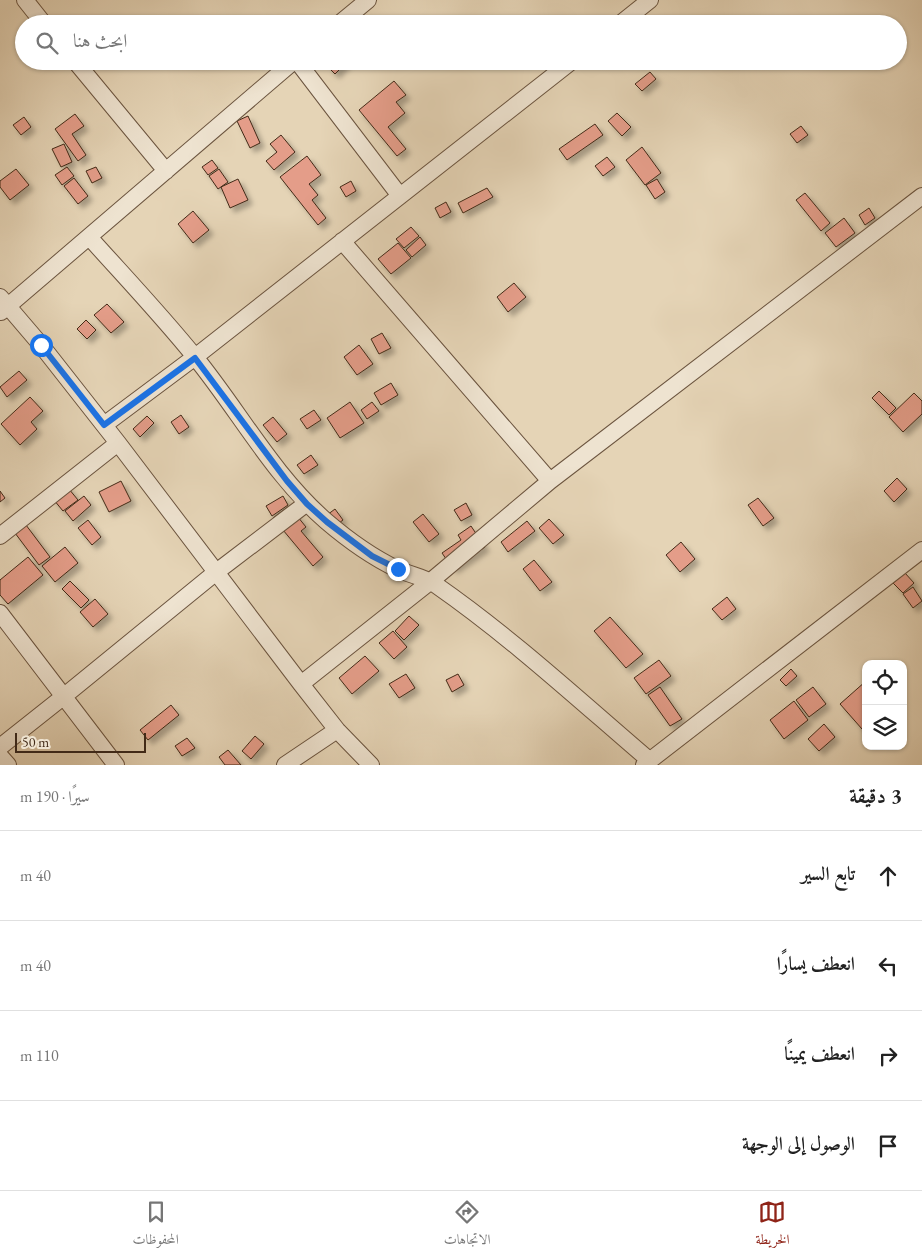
<!DOCTYPE html>
<html lang="ar">
<meta charset="utf-8">
<style>
:root{--surface:#fff;--page:#f2f2f2;--text:#222;--muted:#767676;--line:#e0e0e0;--accent:#8f2418}
body{margin:0;font-family:"EB Garamond",Amiri,serif;background:var(--page);color:var(--text);direction:rtl}
.controls{position:absolute;right:15px;bottom:15px;display:grid;overflow:hidden;border-radius:10px;box-shadow:0 1px 4px #0004}
.controls button{width:45px;height:45px;display:grid;place-items:center;padding:0;border:0;border-bottom:1px solid var(--line);background:var(--surface);color:var(--text);font:25px sans-serif}
.scale{position:absolute;left:15px;bottom:12px;width:131px;box-sizing:border-box;padding-left:5px;border:2px solid #422a17;border-top:0;font-size:14px;line-height:18px;white-space:nowrap;color:#422a17;-webkit-text-stroke:4px #eee3d0;paint-order:stroke}
.stop{position:absolute;width:15px;height:15px;margin:-11px;border:4px solid #1a73e8;border-radius:50%;background:#fff}
.stop.end{background:#1a73e8;border-color:#fff;box-shadow:0 1px 5px #0008}
.list{margin:0;padding:0;list-style:none}
h2{display:flex;justify-content:space-between;align-items:center;height:65px;margin:0;padding:0 20px;font-size:21px}
h2 small{font-size:16px;font-weight:400;color:var(--muted)}
.list li{display:grid;grid-template-columns:32px 1fr auto;gap:15px;align-items:center;box-sizing:border-box;height:90px;padding:0 20px;border-top:1px solid var(--line)}
.list b{display:block;font-size:19px;white-space:nowrap}
.list em{font-size:16px;font-style:normal;color:var(--muted)}
.icon{flex:none;width:28px;height:28px;fill:none;stroke:currentColor;stroke-width:2;stroke-linecap:round;stroke-linejoin:round}
.map{position:relative;flex:none;width:922px;height:765px;overflow:hidden;direction:ltr}
.search{position:absolute;background:var(--surface);box-shadow:0 1px 4px #0004;left:15px;right:15px;top:15px;height:55px;display:flex;align-items:center;gap:12px;box-sizing:border-box;padding:0 18px;border-radius:28px;color:var(--muted);font-size:19px}
.sheet{height:425px;background:var(--surface)}
nav{display:flex;justify-content:space-around;align-items:center;box-sizing:border-box;height:70px;border-top:1px solid var(--line);background:var(--surface);font-size:14px;color:var(--muted)}
nav a{display:grid;justify-items:center;gap:2px}
nav .on{color:var(--accent)}
.map>svg:first-child{display:block}
.building{fill:#e49d89;stroke:#422a17;filter:url(#shadow)}
.lines{fill:none;stroke-linecap:round;stroke-linejoin:round}
.street-casing{stroke:#6b543f;stroke-width:18}
.street{stroke:#eee3d0;stroke-width:16}
.route{stroke:#1a73e8;stroke-width:6}
</style>
<div class="map">
<svg width="922" height="765" viewBox="0 0 922 765">
<defs>
<filter id="shadow"><feDropShadow dx="4.5" dy="4.5" stdDeviation="2.5" flood-color="#0004"/></filter>
</defs>
<rect width="100%" height="100%" fill="#e5d4b6"/>
<filter id="stains"><feTurbulence type="fractalNoise" baseFrequency=".004" numOctaves="4"/><feColorMatrix values="0 0 0 0 .2 0 0 0 0 .09 0 0 0 0 .02 0 0 0 .5 -.17"/></filter>
<radialGradient id="worn" r=".72"><stop offset=".6" stop-color="#630" stop-opacity="0"/><stop offset="1" stop-color="#630" stop-opacity=".3"/></radialGradient>
<!-- building -->
<path class="building" d="M333,61H348L335,74L328,67Z
M650,72L656,79L642,91L635,84Z
M394,81L406,95L396,102L405,113L388,127L406,149L397,156L359,110Z
M617,113L631,127L622,136L608,121Z
M75,114L84,126L72,134L86,155L78,161L55,129Z
M248,116L260,143L250,148L237,121Z
M24,117L31,127L21,135L13,125Z
M595,124L603,135L567,160L559,149Z
M801,126L808,135L797,143L790,134Z
M281,135L295,152L274,170L266,161L277,152L270,144Z
M64,144L72,162L61,167L52,149Z
M642,147L661,173L645,185L626,160Z
M307,156L321,175L309,184L318,195L312,200L326,218L318,225L280,177Z
M607,157L615,167L603,176L595,166Z
M212,160L218,168L208,175L202,167Z
M67,167L74,176L62,185L55,175Z
M96,167L102,178L92,183L86,171Z
M16,169L29,185L10,200L0,187V181Z
M219,169L228,182L218,189L209,176Z
M74,178L88,196L78,204L64,186Z
M238,179L248,200L230,208L221,187Z
M657,179L665,192L655,199L646,185Z
M351,181L356,191L346,197L340,187Z
M487,188L493,197L463,213L458,203Z
M805,193L830,223L821,231L796,200Z
M446,202L451,212L440,218L435,208Z
M869,208L875,218L865,225L859,215Z
M193,211L209,230L193,243L178,224Z
M844,218L855,233L836,247L825,233Z
M411,227L419,236L404,248L396,239Z
M420,237L426,245L412,257L406,250Z
M398,243L411,258L391,274L378,259Z
M514,283L526,297L508,312L497,297Z
M107,304L124,322L111,333L94,315Z
M86,320L96,330L87,339L77,329Z
M382,333L391,348L379,354L371,339Z
M359,345L373,364L357,375L344,357Z
M19,371L27,380L7,397L0,387Z
M391,383L398,395L381,405L374,393Z
M879,391L896,408L889,415L872,398Z
M914,393L922,401V414L903,432L889,417Z
M30,397L43,411L31,422L37,429L20,445L1,424Z
M350,402L364,423L340,438L327,418Z
M372,402L379,411L367,419L361,410Z
M314,410L321,420L307,429L300,419Z
M181,415L189,427L179,434L171,422Z
M147,416L154,423L140,437L133,429Z
M273,417L287,434L277,442L263,425Z
M311,455L318,465L304,474L297,465Z
M897,478L907,489L894,502L884,491Z
M121,481L131,501L109,512L99,492Z
M64,483L78,500L63,511L49,494Z
M0,491L5,498L0,502Z
M84,496L91,505L73,521L65,511Z
M283,496L288,505L272,516L266,506Z
M758,498L774,518L763,526L748,505Z
M466,503L472,515L461,521L454,510Z
M289,506L306,527L301,531L323,557L313,566L273,518Z
M335,509L343,520L335,526L327,515Z
M423,514L439,534L429,542L413,522Z
M549,519L564,535L553,544L539,528Z
M88,520L101,537L92,545L78,528Z
M527,521L535,531L508,552L501,542Z
M26,525L50,557L39,565L15,533Z
M471,526L485,547L453,569L442,553L461,540L458,535Z
M681,542L695,559L680,572L666,555Z
M65,547L78,563L55,582L42,566Z
M28,557L43,575L8,604L0,595V580Z
M534,560L552,582L540,591L523,569Z
M905,573L914,583L903,593L893,583Z
M70,581L89,600L81,608L62,589Z
M913,587L922,601L913,608L903,594Z
M727,597L736,609L722,620L712,609Z
M95,599L108,614L93,627L80,612Z
M409,616L419,625L404,640L395,631Z
M610,617L643,654L626,668L594,631Z
M393,631L407,647L394,659L379,643Z
M365,656L379,671L352,694L339,678Z
M659,660L671,676L646,694L634,678Z
M791,669L797,676L786,686L780,680Z
M406,674L415,688L399,698L389,684Z
M458,674L464,685L452,692L446,680Z
M866,681V726L862,729L840,704Z
M660,687L682,719L670,726L648,695Z
M813,687L826,704L809,717L796,700Z
M794,701L808,720L784,739L770,720Z
M171,705L179,715L148,740L140,730Z
M824,724L835,737L819,751L808,739Z
M255,736L264,744L251,759L242,751Z
M187,738L195,748L182,756L175,746Z
M228,750L241,765H225L219,757Z"/>
<g class="lines">
<defs>
<path id="street" d="M25,0L44,24
M339,24L368,0
M620,24L650,0
M75,61L166,171
M297,61L400,196
M90,238C125,277 162,316 195,357C239,411 273,475 326,521C347,539 372,557 397,569C410,575 425,577 436,585C512,638 580,701 649,760
M342,241L550,481
M0,297L41,345L118,443L301,684L337,730L371,765
M1,312L294,61
M104,425L195,357L572,61
M0,536L118,443
M0,613L116,765
M301,684L431,581L550,481L922,196
M0,747L63,697L215,573L307,503
M0,756L8,765
M285,765L337,730
M644,765L922,550"/>
</defs>
<!-- street casing -->
<use href="#street" class="street-casing"/>
<!-- street -->
<use href="#street" class="street"/>
</g>
<g class="lines">
<!-- route -->
<path class="route" d="M41,345L104,425L195,358L287,481L307,504L327,522L372,556L398,569"/>
</g>
<rect width="100%" height="100%" filter="url(#stains)"/>
<rect width="100%" height="100%" fill="url(#worn)"/>
</svg>
<div class="controls">
<button><svg class="icon" aria-label="locate" viewBox="0 0 24 24"><circle cx="12" cy="12" r="6"/><path d="M12 2v4M12 18v4M2 12h4M18 12h4"/></svg></button>
<button><svg class="icon" aria-label="layers" viewBox="0 0 24 24"><path d="M12 4l9 5-9 5-9-5zM3 14l9 5 9-5"/></svg></button>
</div>
<div class="scale">50 m</div>
<div class="stop" style="left:41px;top:345px"></div>
<div class="stop end" style="left:398px;top:569px"></div>
<div class="search"><svg class="icon" aria-label="search" viewBox="0 0 24 24"><circle cx="10" cy="10" r="6"/><path d="M15 15l6 6"/></svg>ابحث هنا</div>
</div>
<section class="sheet">
<h2>3 دقيقة<small>سيرًا · 190 m</small></h2>
<ul class="list">
<li><svg class="icon" aria-label="ahead" viewBox="0 0 24 24"><path d="M12 20V5M6 11l6-6 6 6"/></svg><div><b>تابع السير</b></div><em>40 m</em></li>
<li><svg class="icon" aria-label="left" viewBox="0 0 24 24"><path d="M17 20v-9H6M10 6l-5 5 5 5"/></svg><div><b>انعطف يسارًا</b></div><em>40 m</em></li>
<li><svg class="icon" aria-label="right" viewBox="0 0 24 24"><path d="M7 20v-9h11M14 6l5 5-5 5"/></svg><div><b>انعطف يمينًا</b></div><em>110 m</em></li>
<li><svg class="icon" aria-label="arrive" viewBox="0 0 24 24"><path d="M6 21V4h12l-3 4 3 4H6"/></svg><div><b>الوصول إلى الوجهة</b></div></li>
</ul>
</section>
<nav>
<a class="on"><svg class="icon" aria-label="map" viewBox="0 0 24 24"><path d="M3 6l6-2 6 2 6-2v14l-6 2-6-2-6 2zM9 4v14M15 6v14"/></svg>الخريطة</a>
<a><svg class="icon" aria-label="directions" viewBox="0 0 24 24"><path d="M12 3l9 9-9 9-9-9zM9 14v-3h6M13 9l2 2-2 2"/></svg>الاتجاهات</a>
<a><svg class="icon" aria-label="saved" viewBox="0 0 24 24"><path d="M7 4h10v16l-5-4-5 4z"/></svg>المحفوظات</a>
</nav>
